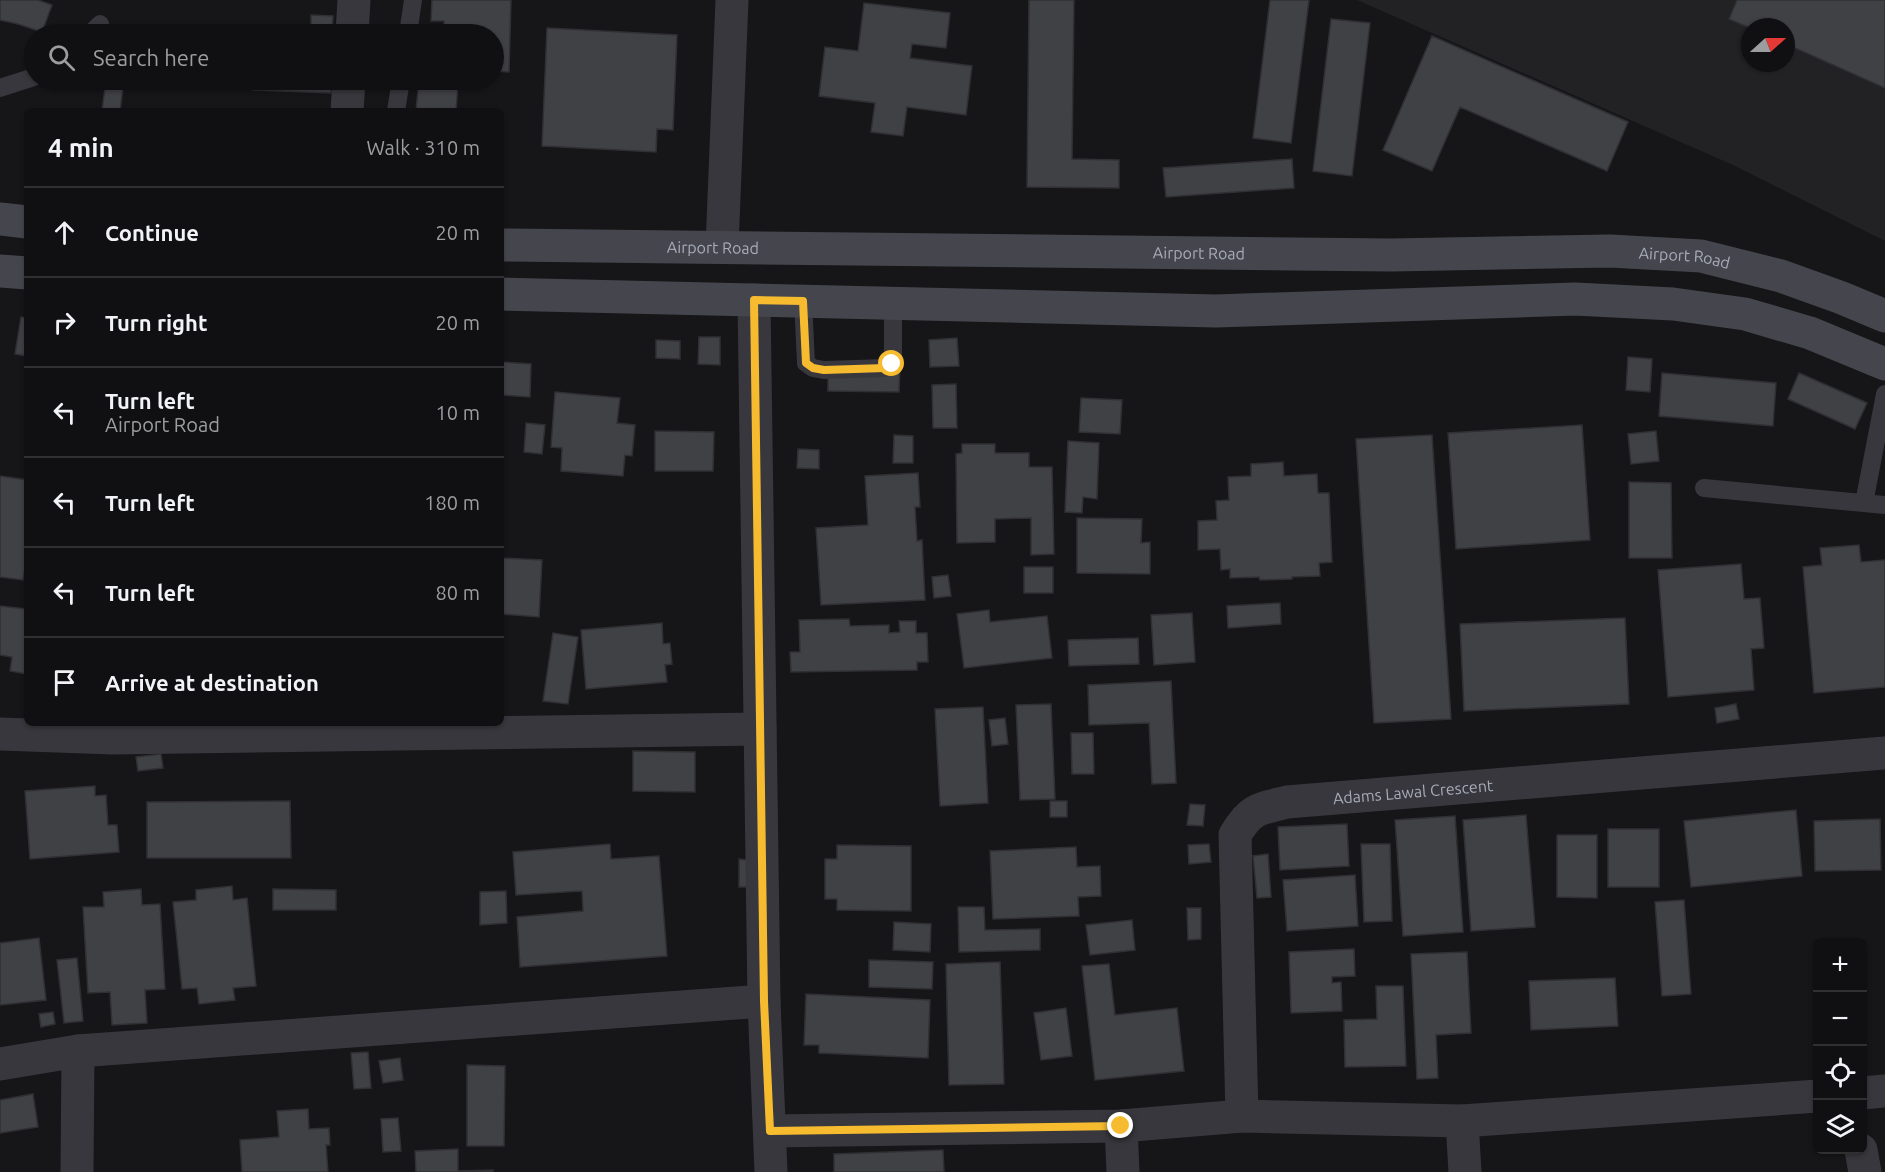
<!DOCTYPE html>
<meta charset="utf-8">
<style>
:root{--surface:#101012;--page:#1e1e20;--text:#f1f3f6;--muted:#9c9d9f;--line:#303032}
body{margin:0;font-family:Ubuntu,sans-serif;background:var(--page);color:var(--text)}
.controls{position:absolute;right:18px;bottom:18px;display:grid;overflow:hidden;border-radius:9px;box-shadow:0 2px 4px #0004}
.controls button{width:54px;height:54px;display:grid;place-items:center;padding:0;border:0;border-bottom:2px solid var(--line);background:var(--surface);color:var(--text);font:30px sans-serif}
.compass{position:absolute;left:1741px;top:18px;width:54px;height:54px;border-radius:50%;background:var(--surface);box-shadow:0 2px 4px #0004;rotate:69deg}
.stop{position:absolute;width:18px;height:18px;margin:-14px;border:4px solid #f7bb2f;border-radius:50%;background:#fff}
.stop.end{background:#f7bb2f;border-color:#fff;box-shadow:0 2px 6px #0008}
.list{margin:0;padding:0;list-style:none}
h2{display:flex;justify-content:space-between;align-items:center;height:78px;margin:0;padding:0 24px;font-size:26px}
h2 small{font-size:20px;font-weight:400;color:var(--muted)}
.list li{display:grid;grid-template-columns:39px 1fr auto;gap:18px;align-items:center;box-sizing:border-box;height:90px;padding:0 24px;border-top:2px solid var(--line)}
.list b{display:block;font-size:22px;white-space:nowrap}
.list p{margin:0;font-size:20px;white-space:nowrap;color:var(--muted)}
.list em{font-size:20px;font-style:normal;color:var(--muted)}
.icon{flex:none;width:33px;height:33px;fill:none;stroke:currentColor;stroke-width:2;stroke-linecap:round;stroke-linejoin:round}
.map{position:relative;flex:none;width:1885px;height:1172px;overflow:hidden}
.search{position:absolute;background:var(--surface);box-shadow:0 2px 4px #0004;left:24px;top:24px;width:480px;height:66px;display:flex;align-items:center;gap:15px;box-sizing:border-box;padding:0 21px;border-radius:33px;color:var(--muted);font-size:22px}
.panel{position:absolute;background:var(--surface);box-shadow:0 2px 4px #0004;left:24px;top:108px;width:480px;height:618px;border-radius:9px}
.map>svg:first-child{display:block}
.built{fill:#222225;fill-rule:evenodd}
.building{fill:#404145;stroke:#303034;stroke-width:1.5}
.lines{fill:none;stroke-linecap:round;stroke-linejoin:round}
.service{stroke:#37373d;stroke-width:18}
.minor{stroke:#37373d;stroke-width:33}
.secondary{stroke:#45464d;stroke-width:33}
.route{stroke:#f7bb2f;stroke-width:8}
.labels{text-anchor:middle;stroke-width:4.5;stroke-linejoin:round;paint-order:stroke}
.street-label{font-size:16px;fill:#a7acb8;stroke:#111113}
</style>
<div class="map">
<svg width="1885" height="1172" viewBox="0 0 1885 1172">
<rect width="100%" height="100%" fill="#161618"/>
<!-- built -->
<path class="built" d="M1357,0H1885V241L1733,165ZM1750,27H1786V63H1750Z"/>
<!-- building -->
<path class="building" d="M0,0H38L52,5L42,32L18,24L0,20Z
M432,0H511L509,72L494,71V34H444V21H431Z
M1029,0H1074L1072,159L1119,160V188L1027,187Z
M1270,0H1309L1291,143L1253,138Z
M1737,0H1885V88L1786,44V27L1750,28L1729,19Z
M864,3L950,13L946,48L912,44L910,58L972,66L966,115L907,107L903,136L871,132L875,103L819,96L825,47L858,51Z
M311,15L333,16L332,34H228V25L311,27Z
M1331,19L1370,23L1352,176L1313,171Z
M547,28L677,35L673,130L657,129L656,152L542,146Z
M1432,36L1628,122L1607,171L1460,107L1432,171L1383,150Z
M106,80H124L120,111H102Z
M253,80H331V93L253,90Z
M419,80L458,83L456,111H416Z
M1292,159L1294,188L1166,197L1163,168Z
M21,317L27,318V356L15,354Z
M699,337H720V365L698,364Z
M957,338L959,366L930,367L929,340Z
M656,340L680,341V359L656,358Z
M1628,357L1652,359L1650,392L1626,390Z
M501,362L531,364L530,397L501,395Z
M828,364L900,365L899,392L828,391Z
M1662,373L1776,383L1773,426L1659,416Z
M1799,373L1867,403L1855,429L1788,399Z
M956,384L957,428H933L932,385Z
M555,392L620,398L617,423L635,425L632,456L625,455L623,476L561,471L562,448L551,447Z
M1081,398L1122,400L1120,434L1079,432Z
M526,423L545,425L542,454L524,452Z
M1582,425L1590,540L1456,549L1448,433Z
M655,431L714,432L713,471H655Z
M1656,431L1659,461L1631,464L1628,434Z
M894,435L913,436V463H893Z
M1432,435L1451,719L1374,723L1356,439Z
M1068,441L1099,443L1097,499L1083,497L1082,513L1065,512Z
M962,444H995V453H1029V467H1052L1054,554L1031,555V518L995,519V542L957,543L956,454L962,453Z
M798,449L819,450V469L797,468Z
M1283,462L1284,476L1317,474L1318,493H1329L1332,562L1319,563L1320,576L1292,577V579L1260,580L1259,577L1230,578V569L1221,570L1220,549L1198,550V521L1217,520L1216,501L1229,500L1228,477L1251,476V464Z
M918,473L920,507H915L917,541L922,540L925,600L821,605L816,528L868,525L865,476Z
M0,476L27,480V556L23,580L0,577Z
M1629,482L1671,483L1672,558H1629Z
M1077,518L1142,519L1141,543L1150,542V574L1077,573Z
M1859,545L1861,562L1885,560V687L1814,693L1803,567L1822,565L1820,548Z
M501,558L542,560L539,617L501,614Z
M1741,564L1744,599L1760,598L1764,648L1751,649L1754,690L1668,697L1658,570Z
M1024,567H1053V593H1024Z
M948,575L951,596L934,598L932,577Z
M1280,603L1281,624L1228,628L1227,606Z
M27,605V674L10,671L12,657L0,655V606L26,609Z
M989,610L990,622L1047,616L1052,658L964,668L957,614Z
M1192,613L1195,662L1154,665L1151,615Z
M1625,618L1629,704L1464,711L1460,624Z
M849,619L850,626L889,625V633L900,632L899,621H916V633H927L928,662H917V670L791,672L790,652H800L799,620Z
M662,623L663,644L670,643L672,664L665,665L667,682L586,689L581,630Z
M553,633L578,637L568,704L543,701Z
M1138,638L1139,664L1069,666L1068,640Z
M1171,681L1176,783L1152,784L1149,723L1089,725L1088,685Z
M1051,704L1055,799L1020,800L1016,705Z
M1736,704L1739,719L1717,723L1715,708Z
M983,707L988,803L940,806L935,709Z
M1005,718L1008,744L992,746L989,720Z
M1071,733H1093L1094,774H1072Z
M633,751L695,752V792L633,791Z
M161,754L163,768L138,771L136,757Z
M95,786V796L106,795L108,825H117L119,852L30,859L25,791Z
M290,801L291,858H147V802Z
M1050,801H1067V817H1050Z
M1190,804L1205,805L1203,826L1187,825Z
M1796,810L1802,876L1691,887L1684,821Z
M1526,815L1535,927L1471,931L1463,820Z
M1455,816L1463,932L1403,936L1395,820Z
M1880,819L1881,870L1815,871L1814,821Z
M1347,824L1349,866L1280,870L1278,827Z
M1608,829H1659V887H1608Z
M1557,835H1597V898L1557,897Z
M610,844L611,859L659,856L667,956L520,967L517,917L583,911L582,891L516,895L513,852Z
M1209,844L1211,862L1189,864L1188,845Z
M1361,844H1390L1392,921L1364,922Z
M837,845L911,846V911L837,910V899H825V859H837Z
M1076,847L1077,867L1100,866L1101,896L1078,897L1079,916L993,919L990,851Z
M1268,854L1271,897L1257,898L1253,856Z
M739,859L747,860V887H739Z
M1355,875L1358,926L1287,931L1283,880Z
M232,886L233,900L247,898L256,986L233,988L235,1000L199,1004L197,988L182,989L173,902L196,900V890Z
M141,889L142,905L160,904L165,989L145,990L147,1023L112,1025L110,992L88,993L83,907H104L103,892Z
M273,889L336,890V910H273Z
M506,891L507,923L480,925V892Z
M1684,900L1691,994L1662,996L1655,902Z
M958,907H984L985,930L1040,929V950L959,952Z
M1187,908H1201V939L1188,940Z
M1132,920L1135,950L1090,955L1086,925Z
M894,922L931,924L930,952L893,950Z
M39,938L46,1000L0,1005V943Z
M1354,949L1355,976L1332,977V983L1341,982L1342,1011L1291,1013L1289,952Z
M1467,952L1471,1033L1436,1035L1438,1078L1417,1079L1411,954Z
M77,958L83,1021L64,1023L57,960Z
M869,960L933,962L932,989L869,987Z
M1000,962L1004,1084L949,1085L946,964Z
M1109,964L1115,1015L1177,1008L1184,1071L1095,1080L1082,966Z
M1615,978L1618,1026L1531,1030L1529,981Z
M1376,986H1403L1406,1066L1345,1067L1344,1020L1377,1019Z
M806,994L930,1000L928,1058L819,1053V1045H804Z
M1066,1008L1072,1056L1041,1060L1034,1013Z
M53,1012L55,1024L41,1027L39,1014Z
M368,1052L371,1088L354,1089L351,1053Z
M400,1058L403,1080L383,1083L379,1061Z
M467,1065L505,1066L504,1146H467Z
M33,1094L38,1127L0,1133V1100Z
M308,1109L309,1129L329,1128L330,1145H326L328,1172H242L240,1140L279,1137L277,1111Z
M398,1118L401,1151L383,1152L381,1119Z
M458,1149V1171L493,1170V1172H416L415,1151Z
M943,1150L944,1172H834V1154Z"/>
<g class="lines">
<!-- service -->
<path class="service" d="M90,34L100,24
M408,34L413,0
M0,88L34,77
M396,111L401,80
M803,301L806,363L813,368L824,370L885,368L892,364L893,356V303
M1704,488L1885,505
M1864,503L1885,394"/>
<!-- minor -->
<g class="minor">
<path d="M352,34L354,0"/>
<path d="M347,111L349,80"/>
<path d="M722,247L732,0"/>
<path d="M754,300L764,1001L771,1172"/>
<path d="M0,734L113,738L760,729"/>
<path d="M0,1064L78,1051L764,1001"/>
<path d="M1862,1093L1885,1091"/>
<path id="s1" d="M1242,1116L1235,835C1251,808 1259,809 1287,802L1885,753"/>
<path d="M1462,1121L1465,1172"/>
<path d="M1121,1126L1123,1172"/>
<path d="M770,1131L1121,1126L1242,1116L1462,1121L1818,1096"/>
<path d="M1861,1150L1865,1172"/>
<path d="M77,1172L78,1051"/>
</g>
<!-- secondary -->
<g class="secondary">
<path d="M0,219L27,222"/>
<path id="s2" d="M501,245L1391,255L1610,251L1701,256L1781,276L1842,298L1885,316"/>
<path d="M0,271L27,273"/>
<path d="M501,294L1216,311L1575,299L1673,304L1745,314L1810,333L1885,364"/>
</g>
</g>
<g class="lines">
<!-- route -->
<path class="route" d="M892,364L885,368L824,370L813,368L806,363L803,301L754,300L764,1001L770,1131L1121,1126"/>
</g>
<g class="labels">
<!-- street labels -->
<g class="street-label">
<text dy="6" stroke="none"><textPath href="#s2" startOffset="212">Airport Road</textPath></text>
<text dy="6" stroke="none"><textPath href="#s2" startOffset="698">Airport Road</textPath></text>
<text dy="6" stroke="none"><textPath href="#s2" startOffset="1184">Airport Road</textPath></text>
<text dy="6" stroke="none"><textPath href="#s1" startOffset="472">Adams Lawal Crescent</textPath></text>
</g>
</g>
</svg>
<div class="controls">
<button>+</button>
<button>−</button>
<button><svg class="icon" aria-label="locate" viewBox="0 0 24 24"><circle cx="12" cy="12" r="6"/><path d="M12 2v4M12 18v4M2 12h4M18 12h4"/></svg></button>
<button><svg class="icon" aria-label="layers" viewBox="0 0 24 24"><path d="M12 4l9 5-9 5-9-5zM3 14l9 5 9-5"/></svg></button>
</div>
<svg class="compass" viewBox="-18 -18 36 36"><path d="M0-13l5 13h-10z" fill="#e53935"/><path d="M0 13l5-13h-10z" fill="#9c9d9f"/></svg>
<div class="stop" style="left:892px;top:364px"></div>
<div class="stop end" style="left:1121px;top:1126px"></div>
<div class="search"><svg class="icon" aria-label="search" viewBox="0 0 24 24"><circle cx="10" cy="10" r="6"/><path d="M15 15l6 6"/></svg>Search here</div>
<section class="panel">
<h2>4 min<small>Walk · 310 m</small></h2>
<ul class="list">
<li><svg class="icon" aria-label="ahead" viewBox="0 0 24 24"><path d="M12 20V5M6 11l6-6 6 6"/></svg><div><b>Continue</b></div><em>20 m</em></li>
<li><svg class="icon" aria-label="right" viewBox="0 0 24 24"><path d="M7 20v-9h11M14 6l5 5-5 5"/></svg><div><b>Turn right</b></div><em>20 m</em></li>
<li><svg class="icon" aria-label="left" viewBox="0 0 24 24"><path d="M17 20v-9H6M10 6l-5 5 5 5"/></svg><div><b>Turn left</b><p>Airport Road</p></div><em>10 m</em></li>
<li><svg class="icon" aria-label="left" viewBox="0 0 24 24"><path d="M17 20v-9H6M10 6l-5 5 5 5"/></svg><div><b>Turn left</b></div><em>180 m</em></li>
<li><svg class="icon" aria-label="left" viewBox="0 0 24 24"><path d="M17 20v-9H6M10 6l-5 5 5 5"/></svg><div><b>Turn left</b></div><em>80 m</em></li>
<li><svg class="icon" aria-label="arrive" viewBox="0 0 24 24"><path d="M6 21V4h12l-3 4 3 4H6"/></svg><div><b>Arrive at destination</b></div></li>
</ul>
</section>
</div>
